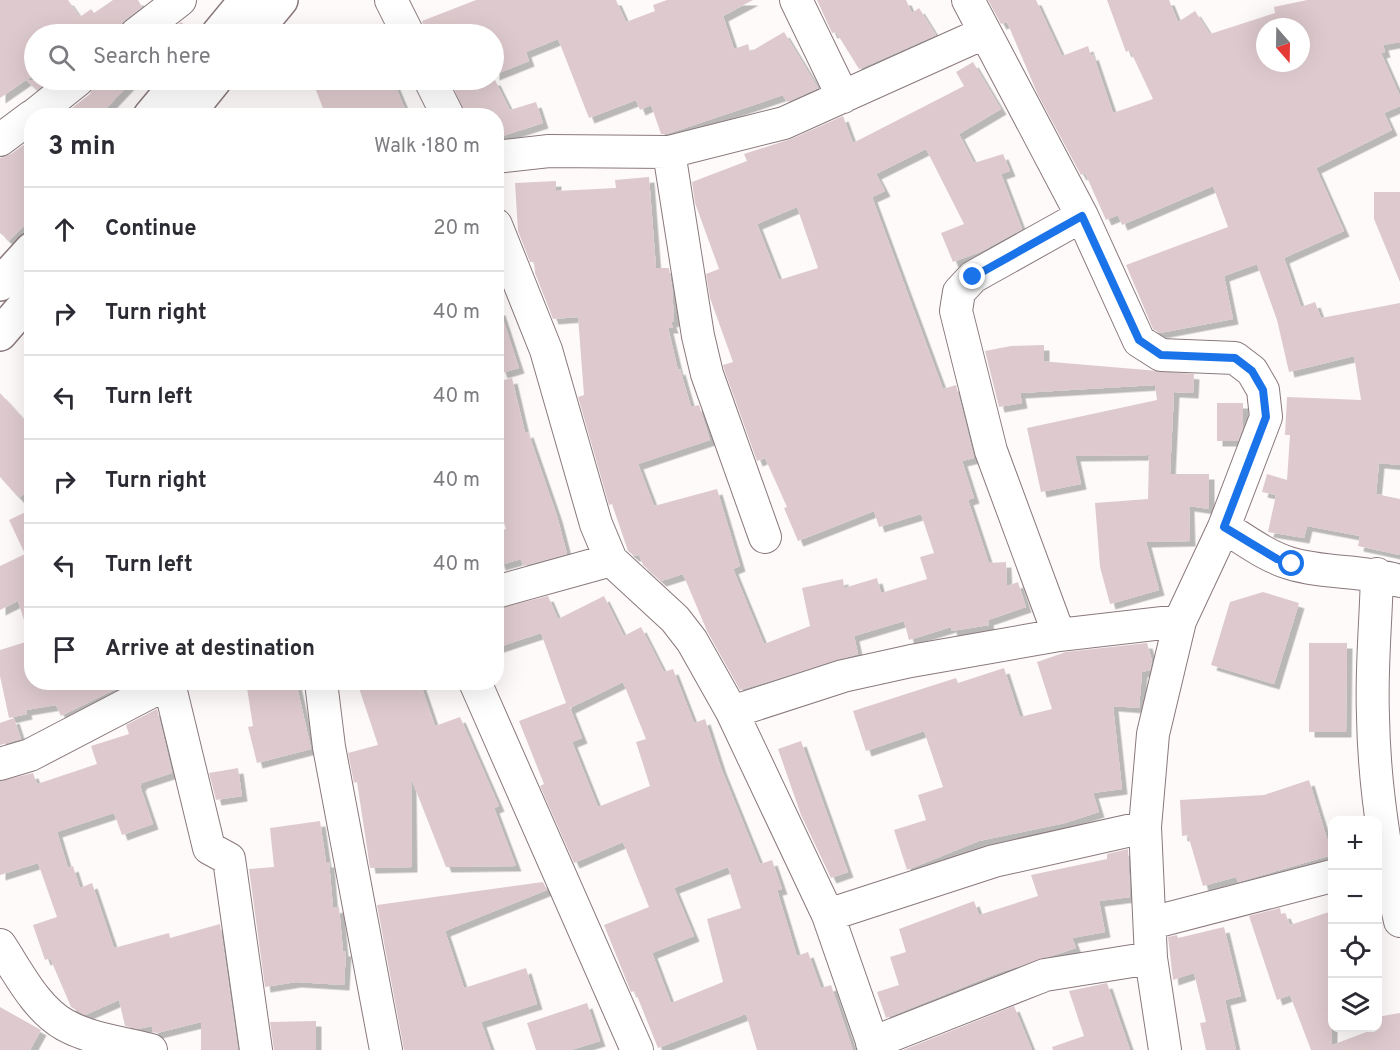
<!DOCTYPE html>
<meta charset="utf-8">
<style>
:root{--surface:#fff;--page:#f7f7f7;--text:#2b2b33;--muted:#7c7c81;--line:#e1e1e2}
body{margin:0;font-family:Overpass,sans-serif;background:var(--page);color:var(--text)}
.controls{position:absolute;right:18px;bottom:18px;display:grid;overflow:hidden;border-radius:12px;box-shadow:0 6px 24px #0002}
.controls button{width:54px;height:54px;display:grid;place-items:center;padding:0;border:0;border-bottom:2px solid var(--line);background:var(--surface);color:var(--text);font:30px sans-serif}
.compass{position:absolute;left:1256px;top:18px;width:54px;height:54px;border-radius:50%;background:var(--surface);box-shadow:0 6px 24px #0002;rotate:160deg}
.stop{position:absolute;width:18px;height:18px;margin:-14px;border:4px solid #1a73e8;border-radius:50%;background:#fff}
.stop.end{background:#1a73e8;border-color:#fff;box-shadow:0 2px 6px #0008}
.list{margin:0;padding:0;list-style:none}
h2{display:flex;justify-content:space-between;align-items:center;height:78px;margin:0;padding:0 24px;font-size:26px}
h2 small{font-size:20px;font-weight:400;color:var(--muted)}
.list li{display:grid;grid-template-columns:39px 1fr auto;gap:18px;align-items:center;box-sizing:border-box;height:84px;padding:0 24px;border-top:2px solid var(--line)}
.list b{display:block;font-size:22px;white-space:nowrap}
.list em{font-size:20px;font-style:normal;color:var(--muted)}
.icon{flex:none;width:33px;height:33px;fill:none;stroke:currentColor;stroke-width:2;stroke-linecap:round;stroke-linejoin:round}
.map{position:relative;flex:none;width:1400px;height:1050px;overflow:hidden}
.search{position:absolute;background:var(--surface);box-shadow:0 6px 24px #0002;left:24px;top:24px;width:480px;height:66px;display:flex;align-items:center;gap:15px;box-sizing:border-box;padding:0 21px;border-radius:33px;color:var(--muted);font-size:22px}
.panel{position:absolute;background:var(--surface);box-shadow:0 6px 24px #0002;left:24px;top:108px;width:480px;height:582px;border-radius:24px}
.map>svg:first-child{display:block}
.building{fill:#decace;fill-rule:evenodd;filter:url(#shadow)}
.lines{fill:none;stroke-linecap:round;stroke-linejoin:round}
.minor-casing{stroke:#8a797c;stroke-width:34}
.major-casing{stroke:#8a797c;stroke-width:36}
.minor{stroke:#fff;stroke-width:32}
.major{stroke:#fff;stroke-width:33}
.route{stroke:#1a73e8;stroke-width:8}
</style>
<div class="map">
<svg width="1400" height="1050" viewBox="0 0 1400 1050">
<defs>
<filter id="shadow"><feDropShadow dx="5.5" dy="5.5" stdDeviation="0" flood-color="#0004"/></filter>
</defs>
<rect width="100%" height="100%" fill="#fefafa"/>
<!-- building -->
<path class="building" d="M0,0H68L80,17L91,9L94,13L113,0H138L142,7L125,20L118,34H34V75L27,80H50L37,90L26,80L0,98Z
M476,0H616L626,22L655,11L653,5L667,0H753L723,16L734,49L748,44L750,52L784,32L818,88L787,102L783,95L667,134H661L651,105L640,110L636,100L589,118L558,39L526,52L529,61L494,75V34H426L422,21Z
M817,0H906L912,13L919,8L936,35L859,69L836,32L832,33Z
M988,0H1036L1062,56L1088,46L1091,56L1093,54L1113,113L1153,99L1130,50L1126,52L1107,0H1169L1178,22L1195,11L1210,34L1275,13L1274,7L1307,0H1400V42L1383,45L1385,52L1381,53L1400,96V106L1384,113L1392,130L1316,168L1344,231L1284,258L1301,307L1315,302L1321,318L1400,303V465L1379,463L1376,494L1400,499V555L1358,546L1360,536L1307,526L1304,538L1268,532L1276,495L1262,492L1267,474L1287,480L1290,435H1285L1287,397L1361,400L1354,356L1289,372L1277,320L1257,264L1224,276L1233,319L1160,333L1153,329L1126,265L1228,227L1213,186L1122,225L1118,215L1106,220L1085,173L1081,175L1038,95L1007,22L1001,24ZM1265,27H1301V63H1265Z
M181,22L196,34H165Z
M973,62L1001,109L959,134L974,163L1003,154L1010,171L1001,174L1022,229L980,252L953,262L941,233L964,224L926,149L876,174L885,191L872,197L943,389L956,385L974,458L962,461L974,498L968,500L989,563L1006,562L1007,586L1018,582L1026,607L988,620L989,625L952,631L951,627L909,640L904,621L854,636L858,654L740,690L707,631L683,574L661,581L643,565L639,555L634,556L628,551L612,504L609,505L578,397L584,395L578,317L553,319L535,273L534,262H530L518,231L515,183L556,181V191L616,188L615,180L649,177L656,268H669L672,287L674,321L671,322L673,328H668L678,370L680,369L691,407L699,405L710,440L638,464L654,506L717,489L740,566L733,569L764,644L810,626L802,588L843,579L844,588L877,578L881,593L927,579L920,557L934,553L921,514L879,527L874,511L798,541L784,508L787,507L765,458L757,461L724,369L723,365L733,362L710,298L706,274L719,269L695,203L692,182L747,161L744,154L791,139L843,116L853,143L964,86L956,72ZM797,207L818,268L779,280L757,224Z
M96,80H133L99,116H62L90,94Z
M312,80H393L408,116H326Z
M450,80H495L510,110L536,102L543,123L496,138V116H466Z
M32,139V218L9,241L0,233V158L11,154Z
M1374,192H1400V282L1374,219Z
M496,310H500L519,368L502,373L496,355Z
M1044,345V360L1040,361L1194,374L1193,393L1174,392L1170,474H1209V509L1189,506L1190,541L1146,542L1159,590L1110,604L1100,567L1095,503L1148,499L1149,455L1075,456L1081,484L1041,492L1027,428L1157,400L1155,385L1020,393L1022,403L999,407L985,351L1011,346Z
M512,378L525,433L528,432L557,516L567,554L523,566L521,559L500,565L496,549V532L506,529L496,498V382Z
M0,393L32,428V487L19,498L0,477Z
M1217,403H1243V427L1238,441H1217Z
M32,509V632L28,633L18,601L0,610V566L25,554L9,520Z
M1263,592L1299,603L1274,684L1211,665L1230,602Z
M548,596L558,619L604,596L624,636L641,627L664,672L673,669L694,723L705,719L721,768L760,864L772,860L782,889L777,890L797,956L808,952L821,988L831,985L853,1050H757L746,1014L658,1048L635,991L631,992L604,925L649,907L623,842L574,863L540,786L544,784L519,721L566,703L541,633L496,648V609ZM623,682L646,739L636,742L650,786L598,807L572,742L582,738L570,708ZM728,867L741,908L707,919L723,982L671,1003L652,953L694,936L674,888Z
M32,640V682H130L61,716L56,705L26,710L27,714L9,718L0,676V650Z
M1147,643L1152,661L1150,670L1142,672L1139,708L1113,706L1122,789L1093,793L1099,812L1065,823L979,841L907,870L894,830L926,820L918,795L943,787L924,731L866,751L853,711L956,678L958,683L1004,668L1020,717L1052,709L1037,662L1066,652Z
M1309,643H1347L1346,732H1309Z
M246,682H296L311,749L257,763L248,727L253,726Z
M357,682H420L435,726L460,717L499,806L494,808L516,866L446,867L411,778L412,867L370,868L357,782L354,783L348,753L378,745Z
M157,709L172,773L142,783L140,786L153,824L122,835L114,813L57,832L68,868L73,866L80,888L92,883L114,948L169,933L170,938L220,924L238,1050H201V1022L157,1033L153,1032L152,1026L138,1029L125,1026L119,1000L85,1015L71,1007L50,958L45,960L33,925L57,917L38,863L0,875V781L33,773L37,784L97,764L91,746L129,734L126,725Z
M14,718L21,739L0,745V723Z
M801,741L848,872L831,878L801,815L778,749Z
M238,768L242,796L216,800L209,773Z
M1309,780L1332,855L1238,882L1236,877L1203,886L1188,835L1182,836L1180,800L1264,795Z
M320,821L326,862H329L333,908L339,907L343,951H346L344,985L296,982L265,987L249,869L274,867L270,828Z
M1128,849L1130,897L1099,901L1105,932L1072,938L1076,948L998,973L886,1018L877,992L899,985L890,957L906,952L899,929L974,901L979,915L1038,896L1031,875L1107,859V854Z
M543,882L547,890L445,931L464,988L526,968L537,1004L481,1022L491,1050H404L377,905Z
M1280,908L1281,914L1285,913L1290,925L1332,911V1045L1377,1028V1017L1400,1013V1050H1311L1290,995L1277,1000L1249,916Z
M1224,927L1241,996L1225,1000L1236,1050H1206L1200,1023L1206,1022L1194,973L1173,980L1168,937L1177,935L1178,938Z
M1107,983L1130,1050H1053L1052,1047L1084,1036L1069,991Z
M587,1003L600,1041L571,1050H536L527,1023Z
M1014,1006L1032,1050H903Z
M0,1007L41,1030L30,1050H0Z
M316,1021V1050H274L270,1022Z"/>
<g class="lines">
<defs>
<path id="minor" d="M391,0L408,34
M796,0L843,97
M968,0L1082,216L1139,341L1161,355L1235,358L1252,371L1263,390L1266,417L1224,527L1180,621L1153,734L1145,827L1151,958L1165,1050
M136,34L180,0
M430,80L448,116
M33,116L78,80
M0,140L32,116
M669,152L698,336L707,374L765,537
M496,157L549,151L669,152L784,123L984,33
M496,225L546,350L596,524L611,560L675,619L692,641L732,712L828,915L875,1050
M1224,527C1245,540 1266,556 1289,563C1324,574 1364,570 1400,581
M1377,574C1376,621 1371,669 1373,716C1374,785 1385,854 1400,921
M496,592L611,560
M1059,635L991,451L956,311L959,292L973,277L1082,216
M321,682L329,747L386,1050
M475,682L637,1050
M169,683L209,848L229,859L256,1050
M732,712L843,676L911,661L1059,635L1180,621
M0,764L30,755L170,682
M828,915L994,861L1145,827
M1151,923L1332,876
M0,945C18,972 36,1009 65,1025C90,1039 123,1043 151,1050
M872,1043L1045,975L1151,958"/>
<path id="major" d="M218,34L246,0
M253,34L281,0
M150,116L180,80
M186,116L215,80
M0,284L32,249
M0,334L32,297"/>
</defs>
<!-- minor casing -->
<use href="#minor" class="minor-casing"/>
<!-- major casing -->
<use href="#major" class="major-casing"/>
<!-- minor -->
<use href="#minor" class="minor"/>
<!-- major -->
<use href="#major" class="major"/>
</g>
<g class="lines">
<!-- route -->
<path class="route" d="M973,277L1082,216L1139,340L1161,355L1235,358L1252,371L1263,390L1266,417L1224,527L1277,559L1292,564"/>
</g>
</svg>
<div class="controls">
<button>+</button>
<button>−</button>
<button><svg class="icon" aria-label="locate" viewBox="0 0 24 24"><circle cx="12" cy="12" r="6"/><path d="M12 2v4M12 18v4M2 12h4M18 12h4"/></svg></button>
<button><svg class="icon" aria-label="layers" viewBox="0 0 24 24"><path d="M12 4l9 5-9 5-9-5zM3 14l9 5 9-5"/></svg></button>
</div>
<svg class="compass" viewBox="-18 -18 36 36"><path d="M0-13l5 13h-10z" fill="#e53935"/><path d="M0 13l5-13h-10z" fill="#7c7c81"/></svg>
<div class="stop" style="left:1292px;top:564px"></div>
<div class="stop end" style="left:973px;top:277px"></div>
<div class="search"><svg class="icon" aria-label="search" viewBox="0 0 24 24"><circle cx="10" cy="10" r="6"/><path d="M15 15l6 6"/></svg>Search here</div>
<section class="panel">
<h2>3 min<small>Walk · 180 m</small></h2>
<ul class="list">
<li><svg class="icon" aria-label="ahead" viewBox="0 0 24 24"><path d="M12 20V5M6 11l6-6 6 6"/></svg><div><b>Continue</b></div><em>20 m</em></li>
<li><svg class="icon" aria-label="right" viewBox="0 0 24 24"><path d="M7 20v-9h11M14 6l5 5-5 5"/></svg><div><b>Turn right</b></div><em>40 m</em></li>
<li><svg class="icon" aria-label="left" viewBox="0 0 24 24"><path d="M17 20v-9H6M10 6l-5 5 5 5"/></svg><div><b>Turn left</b></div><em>40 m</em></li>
<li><svg class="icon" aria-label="right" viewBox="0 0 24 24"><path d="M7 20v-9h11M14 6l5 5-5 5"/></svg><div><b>Turn right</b></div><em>40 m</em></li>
<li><svg class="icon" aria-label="left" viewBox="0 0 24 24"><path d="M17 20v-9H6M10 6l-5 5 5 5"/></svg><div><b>Turn left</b></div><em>40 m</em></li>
<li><svg class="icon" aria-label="arrive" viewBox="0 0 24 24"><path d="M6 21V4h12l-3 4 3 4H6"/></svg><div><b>Arrive at destination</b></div></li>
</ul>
</section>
</div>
